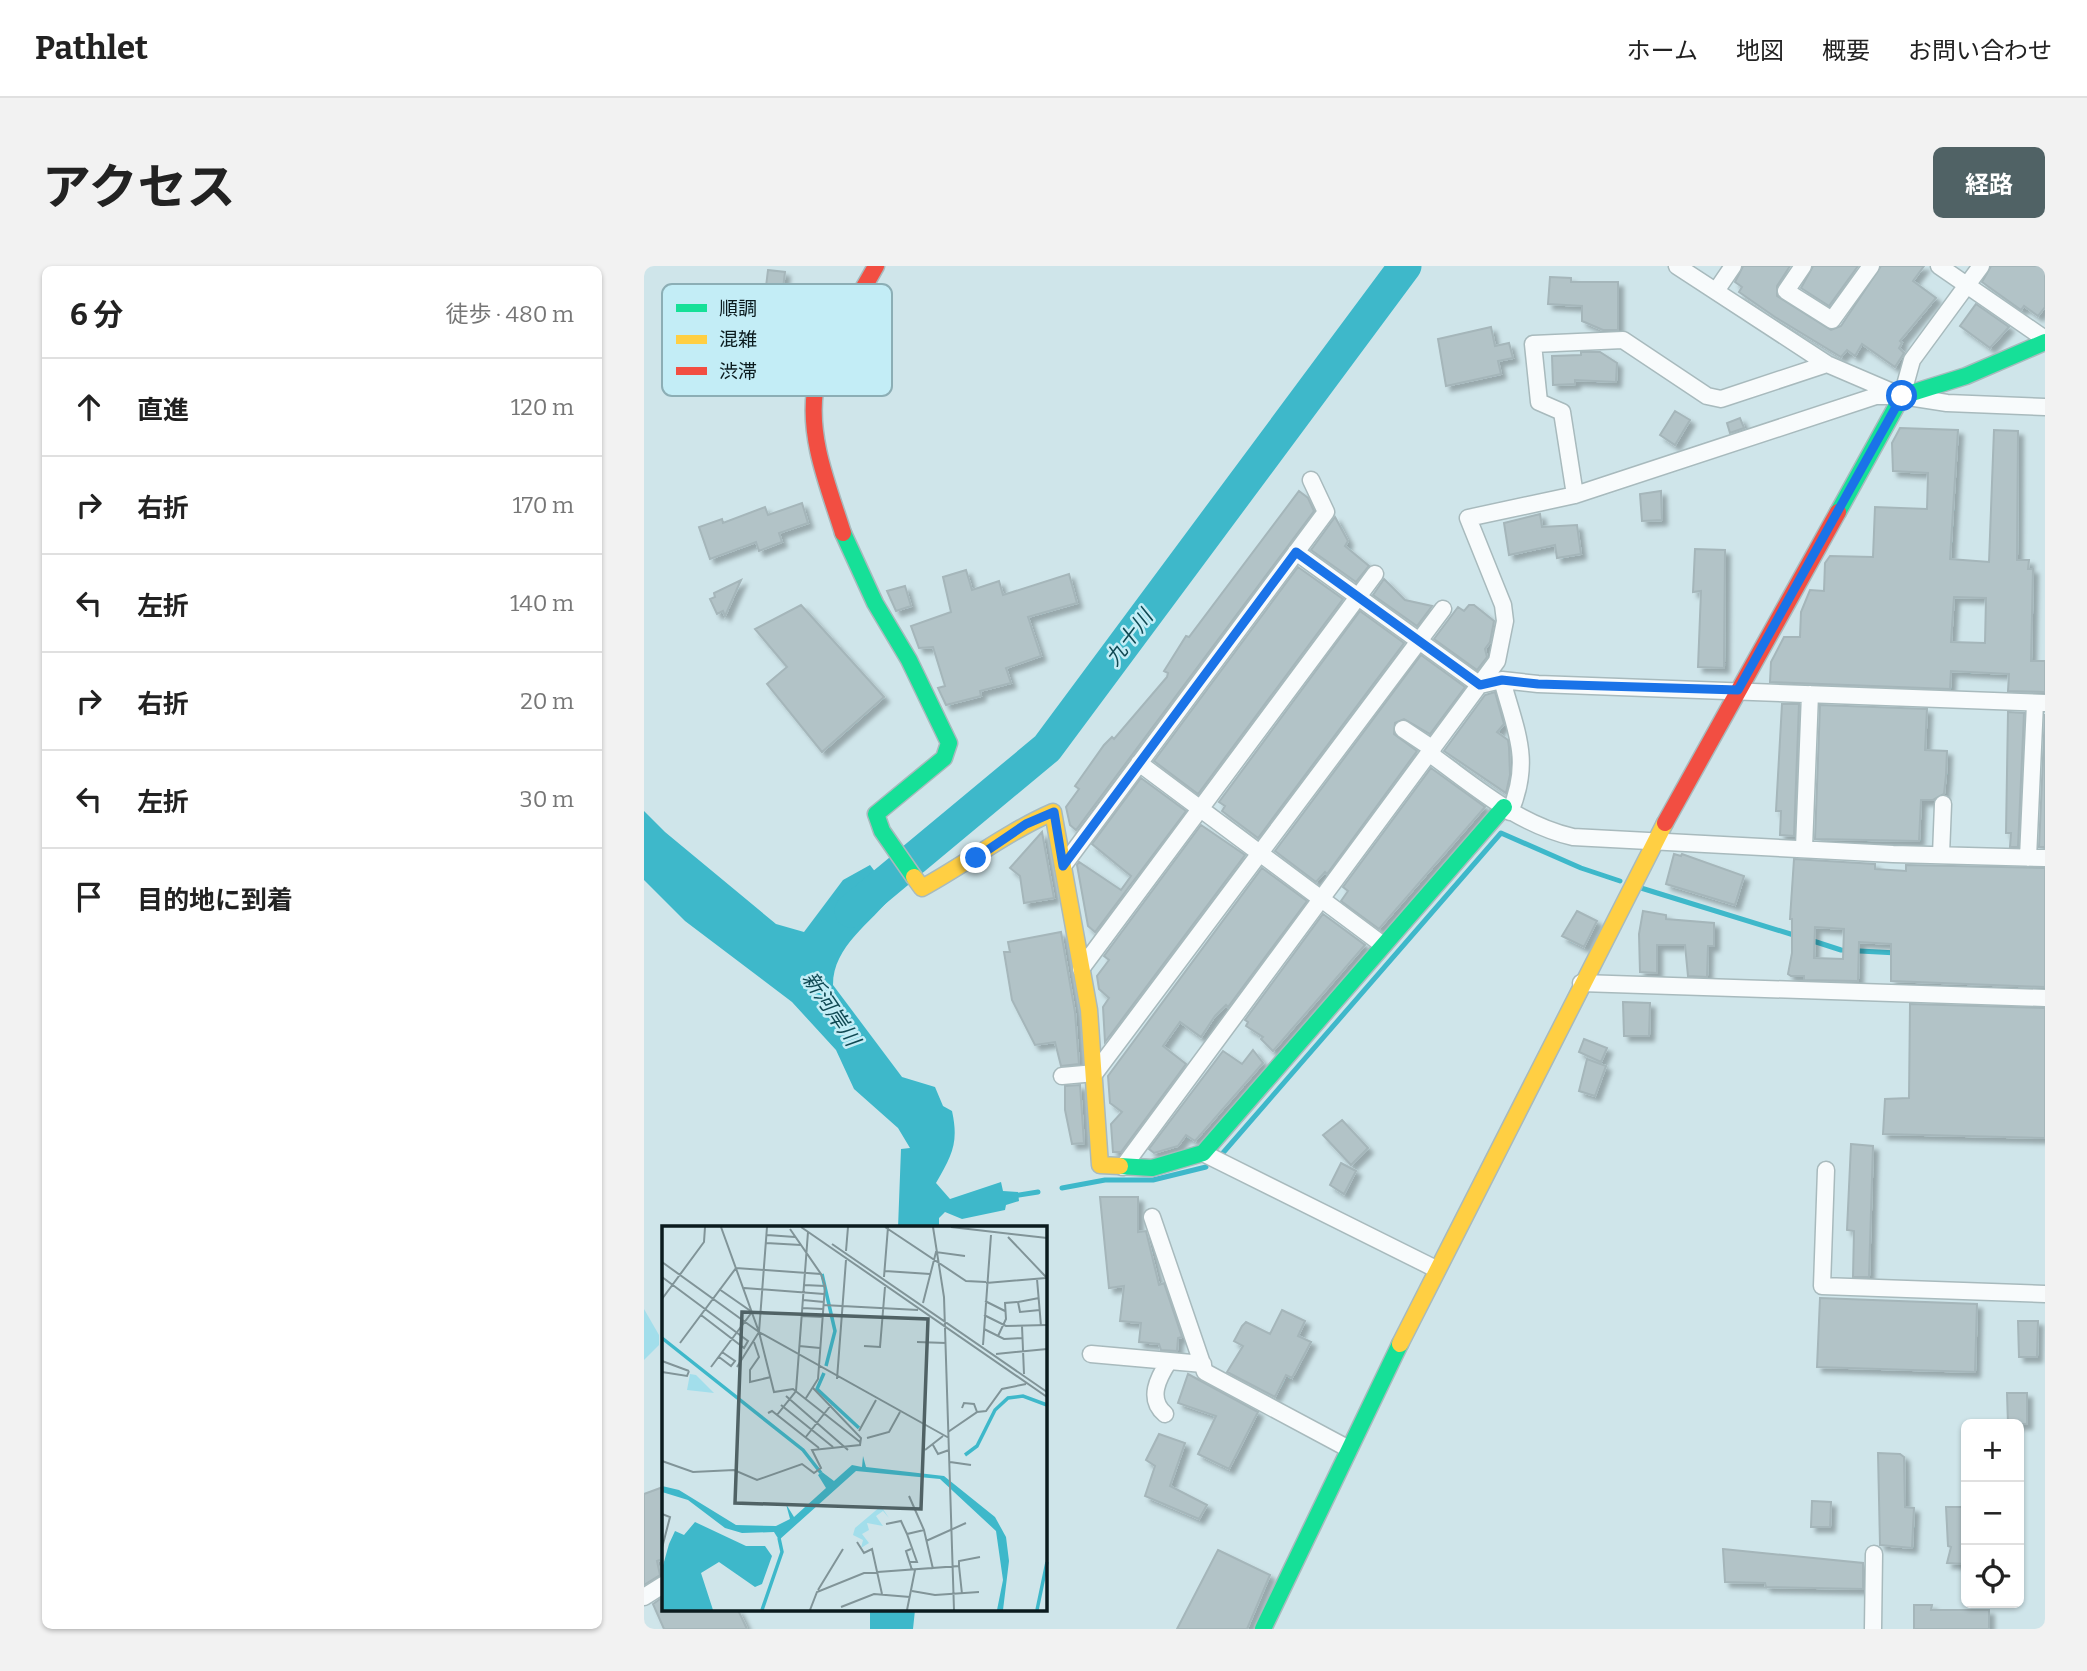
<!DOCTYPE html>
<html lang="ja">
<meta charset="utf-8">
<style>
:root{--surface:#fff;--page:#f2f2f2;--text:#222;--muted:#767676;--line:#e0e0e0;--accent:#506265}
body{margin:0;font-family:Bitter,"Noto Sans JP",serif;background:var(--page);color:var(--text)}
.controls{position:absolute;right:21px;bottom:21px;display:grid;overflow:hidden;border-radius:10px;box-shadow:0 2px 5px #0004}
.controls button{width:63px;height:63px;display:grid;place-items:center;padding:0;border:0;border-bottom:2px solid var(--line);background:var(--surface);color:var(--text);font:35px sans-serif}
.stop{position:absolute;width:21px;height:21px;margin:-16px;border:5px solid #1a73e8;border-radius:50%;background:#fff}
.stop.end{background:#1a73e8;border-color:#fff;box-shadow:0 2px 7px #0008}
.list{margin:0;padding:0;list-style:none}
h2{display:flex;justify-content:space-between;align-items:center;height:91px;margin:0;padding:0 28px;font-size:30px}
h2 small{font-size:23px;font-weight:400;color:var(--muted)}
.list li{display:grid;grid-template-columns:46px 1fr auto;gap:21px;align-items:center;box-sizing:border-box;height:98px;padding:0 28px;border-top:2px solid var(--line)}
.list b{display:block;font-size:26px;white-space:nowrap}
.list em{font-size:23px;font-style:normal;color:var(--muted)}
.icon{flex:none;width:38px;height:38px;fill:none;stroke:currentColor;stroke-width:2;stroke-linecap:round;stroke-linejoin:round}
.map{position:relative;flex:none;width:1401px;height:1363px;overflow:hidden;border-radius:10px}
header{display:flex;align-items:center;gap:42px;box-sizing:border-box;height:98px;padding:0 35px;background:var(--surface);border-bottom:2px solid var(--line)}
header strong{font-size:33px}
nav{display:flex;gap:38px;margin-inline-start:auto;font-size:24px}
.intro{display:flex;align-items:center;justify-content:space-between;box-sizing:border-box;height:168px;padding:0 42px}
h1{margin:0;font-size:49px}
.button{padding:18px 32px;border-radius:10px;background:var(--accent);color:#fff;font-size:24px;font-weight:700}
main{display:flex;gap:42px;padding:0 42px}
aside{flex:1;background:var(--surface);border-radius:10px;box-shadow:0 2px 5px #0004}
.map>svg:first-child{display:block}
.green{fill:#a2deeb}
.water{fill:#3eb8ca}
.lines{fill:none;stroke-linecap:round;stroke-linejoin:round}
.stream{stroke:#3eb8ca;stroke-width:5}
.river{stroke:#3eb8ca;stroke-width:33}
.building{fill:#b2c3c7;stroke:#a5b6ba;stroke-width:2;fill-rule:evenodd;filter:url(#shadow)}
.street-casing{stroke:#a8babd;stroke-width:19}
.fast-casing{stroke:#a8babd;stroke-width:19}
.slow-casing{stroke:#a8babd;stroke-width:19}
.jam-casing{stroke:#a8babd;stroke-width:19}
.street{stroke:#f8fbfc;stroke-width:16}
.fast{stroke:#16e098;stroke-width:16}
.slow{stroke:#ffcf43;stroke-width:16}
.jam{stroke:#f24e42;stroke-width:16}
.route{stroke:#1a73e8;stroke-width:9}
.labels{text-anchor:middle;stroke-width:5;stroke-linejoin:round;paint-order:stroke}
.water-label{font-size:21px;font-style:italic;fill:#104953;stroke:#c3edf6}
.inset-river{fill:none;stroke:#3eb8ca;stroke-width:3.5}
.inset-road{fill:none;stroke:#819498;stroke-width:2}
.view{fill:#506265;fill-opacity:0.15;stroke:#506265;stroke-width:3.5}
.inset-edge{fill:none;stroke:#0b1b1e;stroke-width:3.5}
.key{fill:#c3edf6;stroke:#8caeb5;stroke-width:2}
.key-label{font-size:19px;fill:#0b1b1e}
</style>
<header>
<strong>Pathlet</strong>
<nav><a>ホーム</a><a>地図</a><a>概要</a><a>お問い合わせ</a></nav>
</header>
<div class="intro"><h1>アクセス</h1><a class="button">経路</a></div>
<main>
<aside>
<h2>6 分<small>徒歩 · 480 m</small></h2>
<ul class="list">
<li><svg class="icon" aria-label="ahead" viewBox="0 0 24 24"><path d="M12 20V5M6 11l6-6 6 6"/></svg><div><b>直進</b></div><em>120 m</em></li>
<li><svg class="icon" aria-label="right" viewBox="0 0 24 24"><path d="M7 20v-9h11M14 6l5 5-5 5"/></svg><div><b>右折</b></div><em>170 m</em></li>
<li><svg class="icon" aria-label="left" viewBox="0 0 24 24"><path d="M17 20v-9H6M10 6l-5 5 5 5"/></svg><div><b>左折</b></div><em>140 m</em></li>
<li><svg class="icon" aria-label="right" viewBox="0 0 24 24"><path d="M7 20v-9h11M14 6l5 5-5 5"/></svg><div><b>右折</b></div><em>20 m</em></li>
<li><svg class="icon" aria-label="left" viewBox="0 0 24 24"><path d="M17 20v-9H6M10 6l-5 5 5 5"/></svg><div><b>左折</b></div><em>30 m</em></li>
<li><svg class="icon" aria-label="arrive" viewBox="0 0 24 24"><path d="M6 21V4h12l-3 4 3 4H6"/></svg><div><b>目的地に到着</b></div></li>
</ul>
</aside>
<div class="map">
<svg width="1401" height="1363" viewBox="0 0 1401 1363">
<defs>
<filter id="shadow"><feDropShadow dx="5" dy="5" stdDeviation="2" flood-color="#0004"/></filter>
</defs>
<rect width="100%" height="100%" fill="#cfe5ea"/>
<!-- green -->
<path class="green" d="M0,1043L15,1069V1079L0,1094Z"/>
<!-- water -->
<path class="water" d="M0,545L21,566L132,658L160,666L199,614L226,599L249,629C227,657 189,680 189,719L258,811L291,821L299,840L308,845C315,877 308,889 292,917L306,933L357,916L359,925L374,926L375,935L362,939L361,944L318,953L301,946L295,952V962H254L257,883L266,882L254,862L210,823L192,784L148,736L41,655L0,614Z
M226,1344H271L269,1363H226Z"/>
<g class="lines">
<!-- stream -->
<path class="stream" d="M997,622L1153,670
M1166,674L1197,684L1253,687
M578,888L857,567L937,602L976,615
M418,922L461,914H509L562,901
M369,930L394,926"/>
<!-- river -->
<path class="river" d="M207,645L403,482L761,0"/>
</g>
<!-- building -->
<path class="building" d="M1099,0H1146L1133,20V30L1187,64L1197,60L1237,0H1280L1269,15L1292,32L1256,75L1258,77L1255,82L1260,87L1251,101L1218,78L1211,90L1203,84L1197,91L1131,51L1095,26L1098,21L1091,16Z
M1169,0H1214L1185,40L1157,22Z
M1347,0H1401V41L1394,50L1380,40L1377,44L1338,16Z
M124,4L141,6L137,39L120,37Z
M906,11L927,12V16H974V64H959L938,55V40L904,38Z
M1332,38L1365,61L1346,82L1316,60Z
M847,61L851,80L865,77L869,92L854,95L857,108L802,120L794,73Z
M937,86H956L973,97L972,116L931,114V118L909,119L908,90L937,89Z
M1031,145L1046,154L1031,179L1016,169Z
M1096,152L1100,162L1086,167L1083,157Z
M1256,162L1314,164L1306,293L1345,296L1350,164L1374,165L1373,294H1385L1384,303H1389L1387,395H1401V426L1364,425L1365,408L1307,405L1306,423L1126,416L1127,396L1140,371H1156L1157,346L1166,324L1180,325L1181,297L1186,290L1229,291L1231,241L1283,243L1284,207L1249,205L1248,177ZM1310,331L1342,332L1341,377L1307,376Z
M655,225L664,232L670,245L432,564L426,559L422,541L435,523L431,520L460,479L468,471L470,473L523,411L524,407L520,405L542,370L545,371Z
M1017,225L1018,254L998,255L996,228Z
M158,237L164,257L135,267L138,276L115,285L112,276L66,293L55,261L78,253L79,257L121,241L124,249Z
M896,248L898,261L933,259L937,288L913,292L911,279L865,289L860,257Z
M691,251L704,275L701,280L725,300L712,316L667,284Z
M1051,283L1081,284L1080,402L1054,401L1057,325L1049,326Z
M654,301L699,333L554,528L510,495Z
M322,304L328,324L355,315L359,329L425,308L433,337L384,351L397,390L362,402L367,417L336,425L337,430L302,439L294,422L301,420L289,381L275,382L267,360L307,346L299,311Z
M740,313L761,334L788,340L773,360L729,329Z
M97,314L81,350L79,345L73,348L66,333L71,331L70,327Z
M261,320L267,340L252,345L243,325Z
M157,339L240,431L178,486L123,418L143,401L111,363Z
M825,339H830L850,355L846,376L841,383L843,391L833,404L790,373L814,341L820,345Z
M716,345L760,377L614,572L578,545L581,540L575,536Z
M777,389L821,421L786,468L760,453L751,457L750,468L773,485L683,608L681,606L672,616L631,585Z
M851,426L860,458L853,466L864,474L865,481L866,509L862,527L800,485L841,429Z
M1138,438H1155L1150,570L1136,569L1137,545H1132Z
M1176,439L1283,443L1281,484L1303,485L1302,509L1300,528L1289,534H1277L1275,575L1171,573Z
M1364,446L1380,447L1374,581H1366L1367,567H1362Z
M1401,448V581H1395Z
M787,502L841,541L735,663L697,635L704,625L699,621Z
M497,512L542,545L451,666L444,660L433,599L435,596L477,624L487,610L448,578Z
M557,559L601,589L461,776L459,741L465,732L455,723L453,710L465,694L460,690Z
M398,566L410,632L380,637L376,610L366,602Z
M1030,588L1037,590L1038,588L1100,610L1091,639L1022,618Z
M1150,593L1231,598V603L1262,605V599L1401,602V721L1247,715V678L1215,676L1214,715L1160,714V710H1147L1144,708L1148,687V653H1146ZM1171,661L1200,663L1199,693L1170,692Z
M618,602L663,635L584,741L582,739L571,750L557,771L536,756L519,780L542,798L477,886H469L467,858L478,846L466,837L464,810Z
M933,645L953,655L940,681L918,670Z
M999,645L1022,649V653L1070,657V680H1064L1063,711L1044,710L1041,679H1013V707L996,706L995,668Z
M679,648L721,679L629,785L617,773L619,771L602,760L604,756L601,754Z
M417,666L431,746L435,798L417,800L411,776L391,779L368,734L360,686H366L364,676Z
M979,736L1006,737L1005,770H980Z
M1266,738L1401,742V872L1239,868L1241,833L1265,832Z
M940,773L963,782L957,796L935,786Z
M609,784L619,797L551,875L542,869L534,880L510,887L505,883L579,785L598,798Z
M943,793L962,800L951,830L935,825Z
M436,819L440,877L428,878L421,844V820Z
M698,854L724,882L707,899L679,869Z
M1207,878L1229,880L1225,1011H1209L1210,965L1203,964Z
M697,897L712,905L700,928L686,919Z
M456,931H494V966L502,965L515,1019L520,1017L538,1071L534,1072L533,1085L517,1084L515,1078L495,1076L497,1057L476,1055L480,1020L465,1022Z
M1176,1032L1333,1038L1331,1106L1173,1101Z
M638,1044L661,1055L654,1070L667,1076L648,1112L642,1109L631,1131L583,1106L599,1080L590,1075L598,1060L602,1056L626,1068Z
M1374,1055H1394L1393,1091H1375Z
M544,1108L614,1146L585,1203L554,1188L572,1150L534,1137Z
M1363,1127H1383V1158H1364Z
M515,1168L541,1177L526,1220L563,1239L555,1253L501,1230L511,1200L502,1194Z
M1234,1187L1256,1188L1260,1191L1261,1241L1270,1242L1268,1282L1236,1279Z
M19,1221V1293L13,1295L16,1309L0,1319V1228Z
M1168,1235L1187,1236L1186,1261H1167Z
M1302,1241H1322V1298L1303,1297L1307,1281L1304,1280Z
M1079,1283L1219,1297V1323L1122,1321L1121,1317L1081,1316Z
M574,1284L626,1309L603,1363H533Z
M19,1331V1344H94L103,1363H20L9,1338Z
M1270,1339H1288L1287,1344H1345V1363H1270Z"/>
<g class="lines">
<defs>
<path id="street" d="M1033,0L1183,98L1253,128
M1159,0L1142,25L1188,54L1227,0
M1295,0L1401,73
M1072,25L1089,0
M1258,130L1268,94L1337,0
M931,229L918,146L895,136L889,78L979,74L1063,130L1077,133L1183,98
M652,286L836,419L858,414L894,418L1401,437
M858,414C872,466 888,494 866,546
M759,463L789,483
M786,488C832,521 873,558 929,571L1249,588L1401,592
M495,497L739,679
M1160,582L1166,428
M1297,589L1299,538
M1384,592L1391,437
M419,600L682,246L667,214
M437,703L731,308
M937,717L1401,732
M418,810L451,807L799,343
M559,887L792,1003
M479,901L853,395L861,355L859,339L824,252L931,229L1232,130H1258L1303,137L1401,141
M1182,904L1178,1020L1401,1028
M508,951L561,1106L705,1183
M447,1088L559,1098
M521,1148C503,1133 514,1112 525,1095
M0,1331L19,1319
M1229,1363L1230,1288"/>
<path id="fast" d="M1194,246L1258,130L1322,110L1401,76
M199,267L231,337L265,394L305,477L300,492L232,548L238,565L270,611
M476,900L508,902L559,887L860,541
M619,1363L756,1078"/>
<path id="slow" d="M270,611L278,622C322,598 363,566 409,546L445,744L456,899L476,900
M756,1078L1021,557"/>
<path id="jam" d="M199,267C185,222 164,173 171,125C176,90 214,33 232,0
M1021,557L1194,246"/>
</defs>
<!-- street casing -->
<use href="#street" class="street-casing"/>
<!-- fast casing -->
<use href="#fast" class="fast-casing"/>
<!-- slow casing -->
<use href="#slow" class="slow-casing"/>
<!-- jam casing -->
<use href="#jam" class="jam-casing"/>
<!-- street -->
<use href="#street" class="street"/>
<!-- fast -->
<use href="#fast" class="fast"/>
<!-- slow -->
<use href="#slow" class="slow"/>
<!-- jam -->
<use href="#jam" class="jam"/>
</g>
<g class="lines">
<!-- route -->
<path class="route" d="M332,592L382,558L410,546L419,600L652,286L836,419L858,414L894,418L1094,424L1258,130"/>
</g>
<g class="labels">
<!-- water labels -->
<g class="water-label">
<text transform="translate(485 372) rotate(-53)" y="7">九十川</text>
<text transform="translate(187 743) rotate(56)" y="7">新河岸川</text>
</g>
</g>
<!-- overview -->
<g transform="translate(18 960)">
<rect width="385" height="385" fill="#cfe5ea"/>
<path d="M28,148L34,149L52,167L25,164ZM219,280L227,292L221,285L214,290L221,300L205,297L207,304L200,308L207,317L199,322L201,314L191,309L193,302Z" fill="#a2deeb"/>
<path d="M201,230L204,241L282,250L333,291L344,311L347,335L341,384H335L341,354L334,305L278,253L194,245L117,314L112,306L80,307L63,302L26,274L0,266V260L17,264L74,299L114,300L128,293L124,278L132,291L164,262L156,249L160,246L172,255L190,239L200,241ZM33,296L84,320H103L110,330L100,358L93,361L57,336L39,347L51,384H0V343L7,318L13,305L22,309Z" fill="#3eb8ca"/>
<path class="inset-river" d="M160,48L173,105L164,140M0,112L141,224L159,247M162,147L155,163L197,202M303,229L315,220L333,184L346,172L361,170L385,179M100,384L120,326L117,312M375,384L385,336"/>
<path class="inset-road" d="M59,1L97,106L287,212M139,1L385,171M223,1L304,55L324,56M271,1L282,71L292,384M289,1L385,12M128,3L159,48M105,9L133,11M346,11L384,51M104,17L139,19M170,18L385,166M184,25L186,1M0,36L97,106M223,45L268,48M0,51L86,115L82,122L39,89M222,51L226,1M375,53L379,100M324,57L384,52M142,59L163,60M82,62L162,68M377,72L356,76L358,86L378,84M0,73L42,16L43,1M141,74L162,76M323,75L343,85M261,77L274,26L303,30M161,79L256,84M140,82L161,83M322,89L344,100L385,99M139,90L161,91M360,100L362,148M322,103L342,113L361,112M97,106L112,166L131,163L198,216M336,110L344,93L343,77L355,76M92,116L97,131L88,144V156L109,151M255,116L284,117M18,117L74,42L159,48L163,60L156,153L144,172M321,119L329,9M137,120L158,122M202,120L218,121L223,61M334,128L385,123M57,131L69,140L73,135L60,126M0,135L27,145M49,141L90,86L57,63M75,141L97,106L105,1M0,146L25,150L27,145M175,153L184,34M124,170L186,224M119,179L171,221M315,186L324,185L340,163L364,158M106,187L110,185L157,222M115,189L134,165L146,6M197,205L214,174M286,206L315,186L312,178L302,177L300,182M143,212L169,179M205,212L227,206L238,186M271,219L276,228L287,224M263,224L281,210M0,235L31,246L72,244L95,254L140,238L152,247L159,242L150,224L198,219L199,212L151,162M288,236L309,239M247,270L262,304L271,343M0,288L8,291L0,322M224,298L239,295L245,308L262,304M245,308L255,336H248M264,315L304,297M195,316L202,327L210,323L220,368M249,323L244,325L250,344M297,340L300,368M156,364L181,323M250,365L273,369L317,366M179,381L212,368L248,371M148,384L155,366L202,347L297,340V335L318,331M245,384L253,344"/>
<path class="view" d="M80,86L266,93L259,283L73,277Z"/>
<rect width="385" height="385" class="inset-edge"/>
</g>
<!-- legend -->
<rect x="18" y="18" width="230" height="112" rx="10" class="key"/>
<rect x="32" y="38" width="31" height="8" fill="#16e098"/>
<rect x="32" y="69" width="31" height="9" fill="#ffcf43"/>
<rect x="32" y="101" width="31" height="8" fill="#f24e42"/>
<g class="key-label">
<text x="75" y="49">順調</text>
<text x="75" y="80">混雑</text>
<text x="75" y="112">渋滞</text>
</g>
</svg>
<div class="controls">
<button>+</button>
<button>−</button>
<button><svg class="icon" aria-label="locate" viewBox="0 0 24 24"><circle cx="12" cy="12" r="6"/><path d="M12 2v4M12 18v4M2 12h4M18 12h4"/></svg></button>
</div>
<div class="stop" style="left:1258px;top:130px"></div>
<div class="stop end" style="left:332px;top:592px"></div>
</div>
</main>
